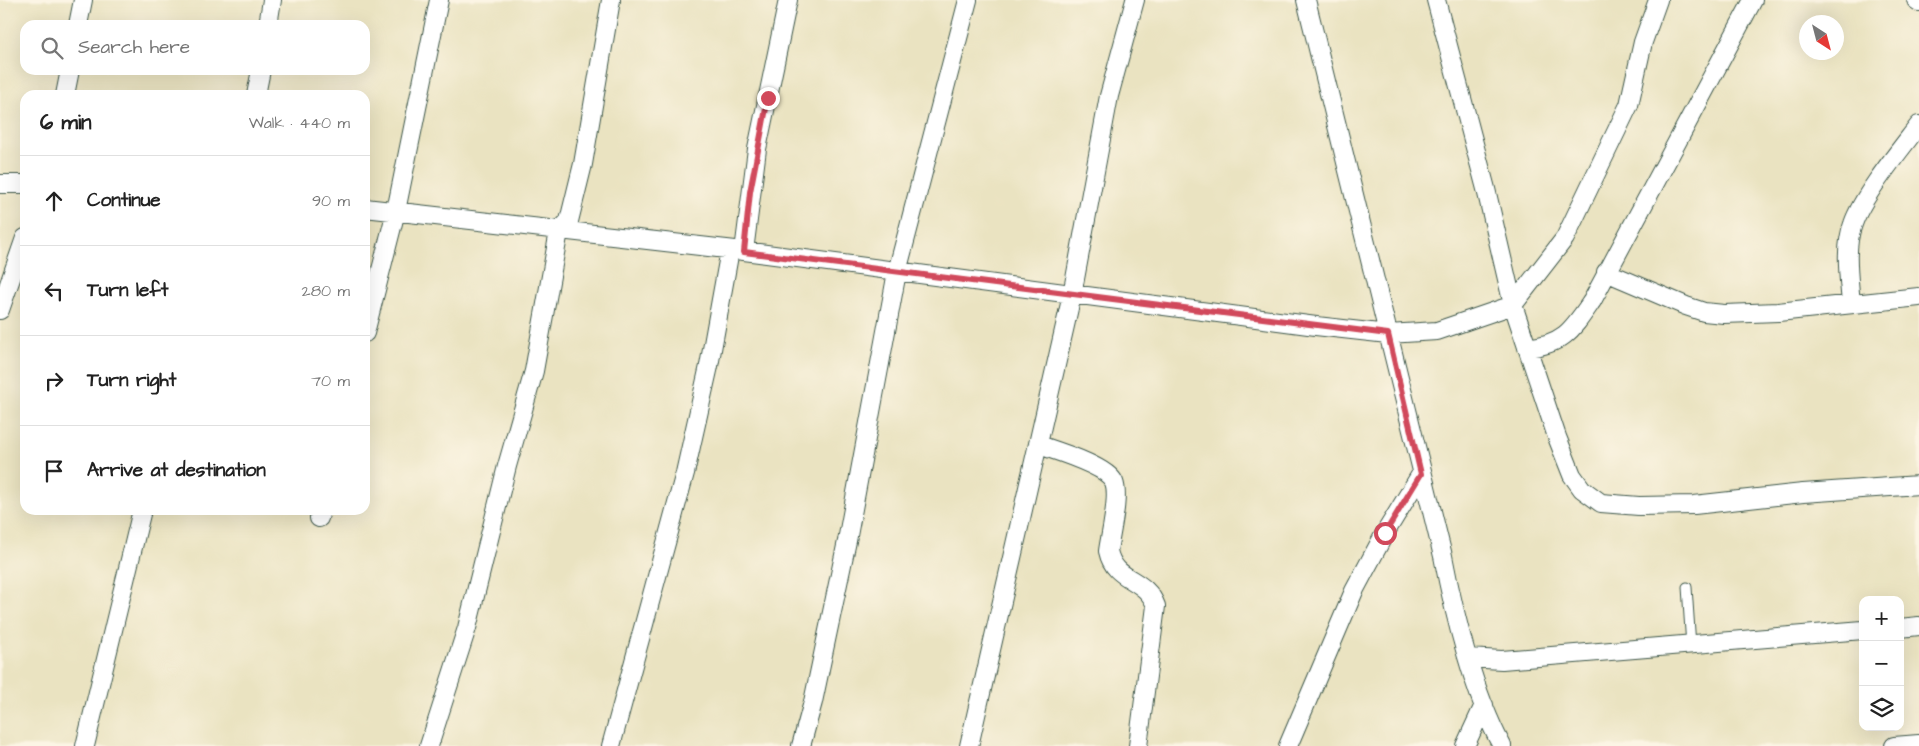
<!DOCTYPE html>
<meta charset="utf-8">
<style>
:root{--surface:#fff;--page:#f2f2f2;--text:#222;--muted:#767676;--line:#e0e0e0}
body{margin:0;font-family:"Architects Daughter",sans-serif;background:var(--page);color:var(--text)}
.controls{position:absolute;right:15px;bottom:15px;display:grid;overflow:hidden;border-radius:10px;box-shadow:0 5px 20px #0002}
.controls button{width:45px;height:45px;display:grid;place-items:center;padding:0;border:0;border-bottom:1px solid var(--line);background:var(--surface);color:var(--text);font:25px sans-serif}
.compass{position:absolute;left:1799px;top:15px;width:45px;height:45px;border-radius:50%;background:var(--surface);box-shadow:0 5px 20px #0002;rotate:144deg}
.stop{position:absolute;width:15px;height:15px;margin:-11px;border:4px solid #d1495b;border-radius:50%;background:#fff}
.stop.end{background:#d1495b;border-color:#fff;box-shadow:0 1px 5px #0008}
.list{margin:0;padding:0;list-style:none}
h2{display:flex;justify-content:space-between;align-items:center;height:65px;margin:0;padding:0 20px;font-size:21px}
h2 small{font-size:16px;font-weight:400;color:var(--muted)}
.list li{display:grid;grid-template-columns:32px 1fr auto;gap:15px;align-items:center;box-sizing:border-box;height:90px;padding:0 20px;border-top:1px solid var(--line)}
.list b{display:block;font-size:19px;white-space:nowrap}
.list em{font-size:16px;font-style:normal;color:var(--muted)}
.icon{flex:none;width:28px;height:28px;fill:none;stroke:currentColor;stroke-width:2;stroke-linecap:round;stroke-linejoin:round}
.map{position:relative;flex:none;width:1919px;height:746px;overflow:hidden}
.search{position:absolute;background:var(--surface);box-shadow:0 5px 20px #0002;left:20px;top:20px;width:350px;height:55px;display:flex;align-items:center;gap:12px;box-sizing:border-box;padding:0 18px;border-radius:15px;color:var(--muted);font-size:19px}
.panel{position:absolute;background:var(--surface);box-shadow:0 5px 20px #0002;left:20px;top:90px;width:350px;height:425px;border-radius:15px}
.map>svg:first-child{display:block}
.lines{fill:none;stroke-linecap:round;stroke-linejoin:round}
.service-casing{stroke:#3d5649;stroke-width:11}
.minor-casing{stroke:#3d5649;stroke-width:20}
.service{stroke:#fff;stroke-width:9}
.minor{stroke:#fff;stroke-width:18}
.route{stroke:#d1495b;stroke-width:6}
</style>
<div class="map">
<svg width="1919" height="746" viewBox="0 0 1919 746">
<rect width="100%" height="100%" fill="#fcf5e5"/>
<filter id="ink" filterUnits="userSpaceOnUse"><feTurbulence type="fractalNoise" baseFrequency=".02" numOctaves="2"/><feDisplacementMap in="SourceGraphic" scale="10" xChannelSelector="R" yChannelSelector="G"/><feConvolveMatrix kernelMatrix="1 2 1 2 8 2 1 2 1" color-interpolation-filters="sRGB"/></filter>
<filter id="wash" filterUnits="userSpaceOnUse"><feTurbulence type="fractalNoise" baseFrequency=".0096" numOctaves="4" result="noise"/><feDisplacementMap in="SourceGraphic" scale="20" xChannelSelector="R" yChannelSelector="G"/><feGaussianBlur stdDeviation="1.12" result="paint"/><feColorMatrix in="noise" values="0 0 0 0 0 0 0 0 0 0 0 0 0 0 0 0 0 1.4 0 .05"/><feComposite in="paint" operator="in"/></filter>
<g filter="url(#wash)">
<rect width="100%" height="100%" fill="#eae3c1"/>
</g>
<g filter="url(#ink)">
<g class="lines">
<defs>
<path id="service" d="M1687,587L1691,646"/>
<path id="minor" d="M1306,0L1443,556C1454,614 1474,695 1502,746
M1436,0L1486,189L1513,305L1557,437L1572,475L1582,489L1601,503L1639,506L1694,505L1803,493L1919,485
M1916,0L1919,2
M78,25L83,0
M268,25L272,0
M65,95L70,70
M256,95L261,70
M0,184H25
M365,208L744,251L1316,326L1388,334L1437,331L1513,305L1565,238L1629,105L1643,42L1658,0
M744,251L757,149L788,0
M1606,272L1686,306L1704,312L1724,314L1778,312L1919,297
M1851,304C1849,278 1844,248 1853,224C1863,195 1900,150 1919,125
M0,310L25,238
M365,333L396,211L439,0
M1527,348C1564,344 1572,330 1592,301L1753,0
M1039,445C1056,451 1107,466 1114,482C1120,497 1110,535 1108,551C1115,583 1145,576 1156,606L1138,746
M319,518L321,510
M1900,628L1919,626
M1468,658L1502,660L1863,630
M85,746L142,510
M429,746L467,628L507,466L534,371L559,231L569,221L583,164L611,0
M611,746L685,473L709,366L730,250
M801,746L813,702L847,541L897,272L968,0
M969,746L1072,295L1109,96L1135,0
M1288,746L1354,591L1385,533L1421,474
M1465,746L1484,705
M1894,746L1919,744"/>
</defs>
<!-- service casing -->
<use href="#service" class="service-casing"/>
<!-- minor casing -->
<use href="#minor" class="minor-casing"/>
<!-- service -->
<use href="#service" class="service"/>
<!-- minor -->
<use href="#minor" class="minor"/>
</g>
</g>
<g class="lines" filter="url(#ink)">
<!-- route -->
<path class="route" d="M768,98L750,192L744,252L1388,334L1421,474L1385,533"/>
</g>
</svg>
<div class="controls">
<button>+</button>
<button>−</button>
<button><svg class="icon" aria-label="layers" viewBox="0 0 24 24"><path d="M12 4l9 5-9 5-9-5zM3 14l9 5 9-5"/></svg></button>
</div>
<svg class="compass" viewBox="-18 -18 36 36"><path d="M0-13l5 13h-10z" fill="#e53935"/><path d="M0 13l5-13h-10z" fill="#767676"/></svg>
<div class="stop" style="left:1385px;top:533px"></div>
<div class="stop end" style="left:768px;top:98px"></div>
<div class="search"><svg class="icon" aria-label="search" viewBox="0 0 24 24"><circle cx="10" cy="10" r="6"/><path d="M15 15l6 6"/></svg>Search here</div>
<section class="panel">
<h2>6 min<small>Walk · 440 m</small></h2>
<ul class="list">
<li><svg class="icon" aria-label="ahead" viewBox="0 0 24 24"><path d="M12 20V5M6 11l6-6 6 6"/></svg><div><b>Continue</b></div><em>90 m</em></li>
<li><svg class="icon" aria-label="left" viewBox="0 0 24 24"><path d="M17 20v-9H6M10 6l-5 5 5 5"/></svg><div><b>Turn left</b></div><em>280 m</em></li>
<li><svg class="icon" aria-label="right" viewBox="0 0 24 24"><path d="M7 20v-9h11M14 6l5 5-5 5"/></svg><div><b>Turn right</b></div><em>70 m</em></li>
<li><svg class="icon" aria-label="arrive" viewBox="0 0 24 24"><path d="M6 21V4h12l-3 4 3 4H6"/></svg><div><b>Arrive at destination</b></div></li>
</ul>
</section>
</div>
